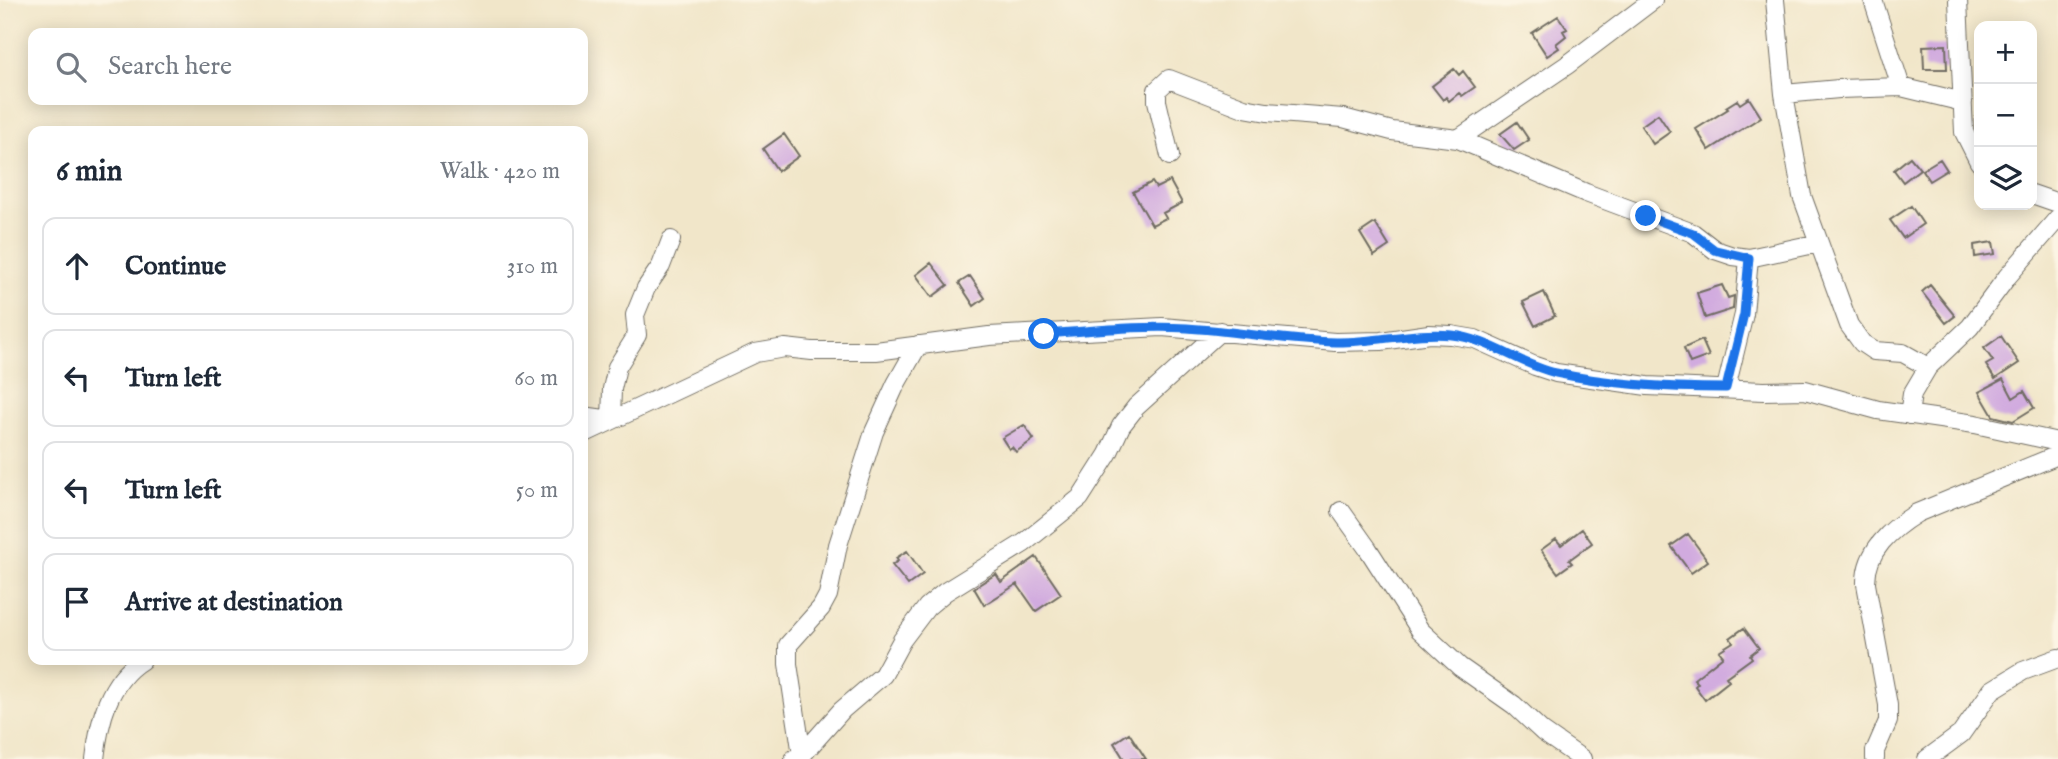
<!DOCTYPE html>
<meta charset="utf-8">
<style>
:root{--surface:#fff;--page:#f6f6f7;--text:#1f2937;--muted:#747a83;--line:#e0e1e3}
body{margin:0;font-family:"IM FELL English",serif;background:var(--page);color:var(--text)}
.controls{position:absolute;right:21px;top:21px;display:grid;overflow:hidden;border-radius:14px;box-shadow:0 4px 18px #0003}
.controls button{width:63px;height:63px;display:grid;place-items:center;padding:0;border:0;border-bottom:2px solid var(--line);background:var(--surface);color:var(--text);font:35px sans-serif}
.stop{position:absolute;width:21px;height:21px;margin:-16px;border:5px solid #1a73e8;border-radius:50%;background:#fff}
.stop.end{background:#1a73e8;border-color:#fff;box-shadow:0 2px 7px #0008}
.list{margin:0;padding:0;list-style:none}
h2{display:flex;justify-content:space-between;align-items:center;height:91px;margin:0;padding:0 28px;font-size:30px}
h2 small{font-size:23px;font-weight:400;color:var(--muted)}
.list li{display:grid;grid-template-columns:46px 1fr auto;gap:21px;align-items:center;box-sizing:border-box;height:98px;margin:0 14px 14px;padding:0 14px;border:2px solid var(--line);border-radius:14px}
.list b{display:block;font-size:26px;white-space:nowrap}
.list em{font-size:23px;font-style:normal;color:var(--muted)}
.icon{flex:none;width:38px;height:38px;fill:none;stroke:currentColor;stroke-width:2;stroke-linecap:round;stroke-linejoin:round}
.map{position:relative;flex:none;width:2058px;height:759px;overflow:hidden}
.search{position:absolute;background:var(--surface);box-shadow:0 4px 18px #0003;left:28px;top:28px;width:560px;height:77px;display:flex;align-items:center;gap:18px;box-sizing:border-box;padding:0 24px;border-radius:14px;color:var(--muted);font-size:26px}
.panel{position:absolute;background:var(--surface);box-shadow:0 4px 18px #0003;left:28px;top:126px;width:560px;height:539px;border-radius:14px}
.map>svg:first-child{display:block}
.building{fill:#d1abdf}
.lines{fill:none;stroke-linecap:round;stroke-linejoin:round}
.minor-casing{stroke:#706c62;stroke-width:20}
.minor{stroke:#fff;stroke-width:18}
.route{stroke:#1a73e8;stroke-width:9}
</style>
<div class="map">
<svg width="2058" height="759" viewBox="0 0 2058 759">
<rect width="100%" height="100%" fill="#fcf5e5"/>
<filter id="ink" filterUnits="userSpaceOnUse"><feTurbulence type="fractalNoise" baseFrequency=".0143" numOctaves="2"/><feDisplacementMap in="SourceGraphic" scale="14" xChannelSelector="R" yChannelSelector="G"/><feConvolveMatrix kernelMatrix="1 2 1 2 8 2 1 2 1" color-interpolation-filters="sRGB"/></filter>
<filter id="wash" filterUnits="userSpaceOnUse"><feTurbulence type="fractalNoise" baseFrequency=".00686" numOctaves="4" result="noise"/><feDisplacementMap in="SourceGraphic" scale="28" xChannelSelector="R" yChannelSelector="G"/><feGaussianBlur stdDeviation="1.57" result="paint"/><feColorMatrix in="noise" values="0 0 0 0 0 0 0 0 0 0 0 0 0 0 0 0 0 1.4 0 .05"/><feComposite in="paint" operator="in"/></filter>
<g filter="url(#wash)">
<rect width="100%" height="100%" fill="#f1e6c9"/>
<g id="blocks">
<!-- building -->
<path class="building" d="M1558,16L1567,29L1563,31L1566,36L1556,44L1559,48L1547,56L1532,33Z
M1946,45L1947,69H1924L1923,46Z
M1454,69L1459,75L1463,71L1475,87L1462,96L1459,93L1449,101L1446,97L1443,100L1432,86Z
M1749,98L1761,117L1709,150L1696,129L1728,109L1726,107L1737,100L1740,104Z
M1658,114L1670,132L1653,144L1641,126Z
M1517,122L1529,140L1514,150L1500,134Z
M784,134L799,156L778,171L763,149Z
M1910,157L1920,169L1903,182L1894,170Z
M1940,159L1947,170L1929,181L1922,170Z
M1170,181L1182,203L1163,213L1166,218L1152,225L1133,192L1152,182L1156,188Z
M1911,206L1923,224L1903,238L1890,220Z
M1375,223L1389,246L1374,256L1360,233Z
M1993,242L1995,254L1975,257L1974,245Z
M931,263L948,285L932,297L916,275Z
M970,276L985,298L974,306L959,283Z
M1722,285L1728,298L1734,296L1733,309L1705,318L1697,293Z
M1930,285L1955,316L1946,323L1922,292Z
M1544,292L1555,316L1535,326L1523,302Z
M2001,336L2019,363L1995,379L1986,365L1993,361L1984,348Z
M1702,340L1709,356L1690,363L1684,348Z
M2003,379L2013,398L2024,391L2034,408L2013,421L1993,416L1979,392Z
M1024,425L1034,439L1016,452L1012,447L1009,449L1002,438Z
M1582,529L1592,543L1569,560L1572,563L1558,573L1541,550L1556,539L1561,545Z
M1688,534L1708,561L1691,573L1671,546Z
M907,551L923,574L908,585L892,565L898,561L896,558Z
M1036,557L1061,594L1036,611L1017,584L984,605L974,588L996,574L1001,582Z
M1744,628L1759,648L1750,655L1752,658L1726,677L1729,681L1705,700L1695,686L1698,683L1694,679L1723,656L1719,651L1733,642L1730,638Z
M1129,733L1146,759H1124L1114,743Z"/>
</g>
</g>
<g filter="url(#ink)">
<use href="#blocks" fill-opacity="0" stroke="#706c62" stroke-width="2"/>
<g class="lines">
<defs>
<path id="minor" d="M1775,0L1784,94L1802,196L1849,325L1862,343L1874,351L1903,353L1928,367
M1873,0L1901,87
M1958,0L1964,132L1979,162
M1784,94L1839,89L1901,87L1963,102
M1458,139L1567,65L1653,0
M1170,156L1157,101V90L1169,79L1244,108L1267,112L1343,118L1392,131L1458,139L1586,193L1693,233L1715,250L1733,256L1749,258L1819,243
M2032,194L2058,203
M1726,388L1744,314L1749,258
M1909,415L1912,394L1928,367L1970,327L2007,277L2058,218
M583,416L611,420L612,389L617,367L637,335L635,315L646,288L661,266L671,240
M583,434L755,353L785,348L812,351H876L989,336L1162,327L1335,342L1381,341L1429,334L1451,335L1475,339L1535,366L1556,373L1647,386L1764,391L1805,390L1878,410L1975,424L2058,442
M1341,511L1368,549L1420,630L1460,667L1514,705L1543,732L1582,759
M802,755L788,664V645L821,608L828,595L838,545L874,432L896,384L918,345
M95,759C99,722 108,681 142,660
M794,759L802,755L842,710L883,675L902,640L927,607L945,592L1024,543L1080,498L1108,454L1121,426L1136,407L1220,331
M1875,759V751L1888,721V705L1866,584C1865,551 1891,529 1917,513L2058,455
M1927,759L1961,734L1992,690L2023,671L2058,658"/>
</defs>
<!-- minor casing -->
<use href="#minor" class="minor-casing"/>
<!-- minor -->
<use href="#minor" class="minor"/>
</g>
</g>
<g class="lines" filter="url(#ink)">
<!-- route -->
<path class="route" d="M1044,334C1091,331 1140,325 1187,328C1237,331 1286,341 1335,342C1374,343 1415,331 1452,335C1490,339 1520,365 1556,373C1612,385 1669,388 1726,388L1744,314L1749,258L1715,250L1693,233L1646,216"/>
</g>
</svg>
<div class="controls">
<button>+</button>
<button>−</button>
<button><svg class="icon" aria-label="layers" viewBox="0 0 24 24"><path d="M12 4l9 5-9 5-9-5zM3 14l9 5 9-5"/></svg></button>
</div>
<div class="stop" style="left:1044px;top:334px"></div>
<div class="stop end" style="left:1646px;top:216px"></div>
<div class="search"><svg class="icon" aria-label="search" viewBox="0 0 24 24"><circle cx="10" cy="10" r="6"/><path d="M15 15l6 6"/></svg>Search here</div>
<section class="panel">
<h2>6 min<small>Walk · 420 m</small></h2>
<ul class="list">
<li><svg class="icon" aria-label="ahead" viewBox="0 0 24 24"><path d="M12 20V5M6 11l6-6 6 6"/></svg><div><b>Continue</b></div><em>310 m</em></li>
<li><svg class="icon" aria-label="left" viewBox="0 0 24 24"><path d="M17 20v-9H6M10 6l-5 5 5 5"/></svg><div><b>Turn left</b></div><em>60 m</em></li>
<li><svg class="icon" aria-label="left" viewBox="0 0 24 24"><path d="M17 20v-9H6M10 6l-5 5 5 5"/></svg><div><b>Turn left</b></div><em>50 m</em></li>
<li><svg class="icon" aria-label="arrive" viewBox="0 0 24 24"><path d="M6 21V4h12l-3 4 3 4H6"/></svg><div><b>Arrive at destination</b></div></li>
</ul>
</section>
</div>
